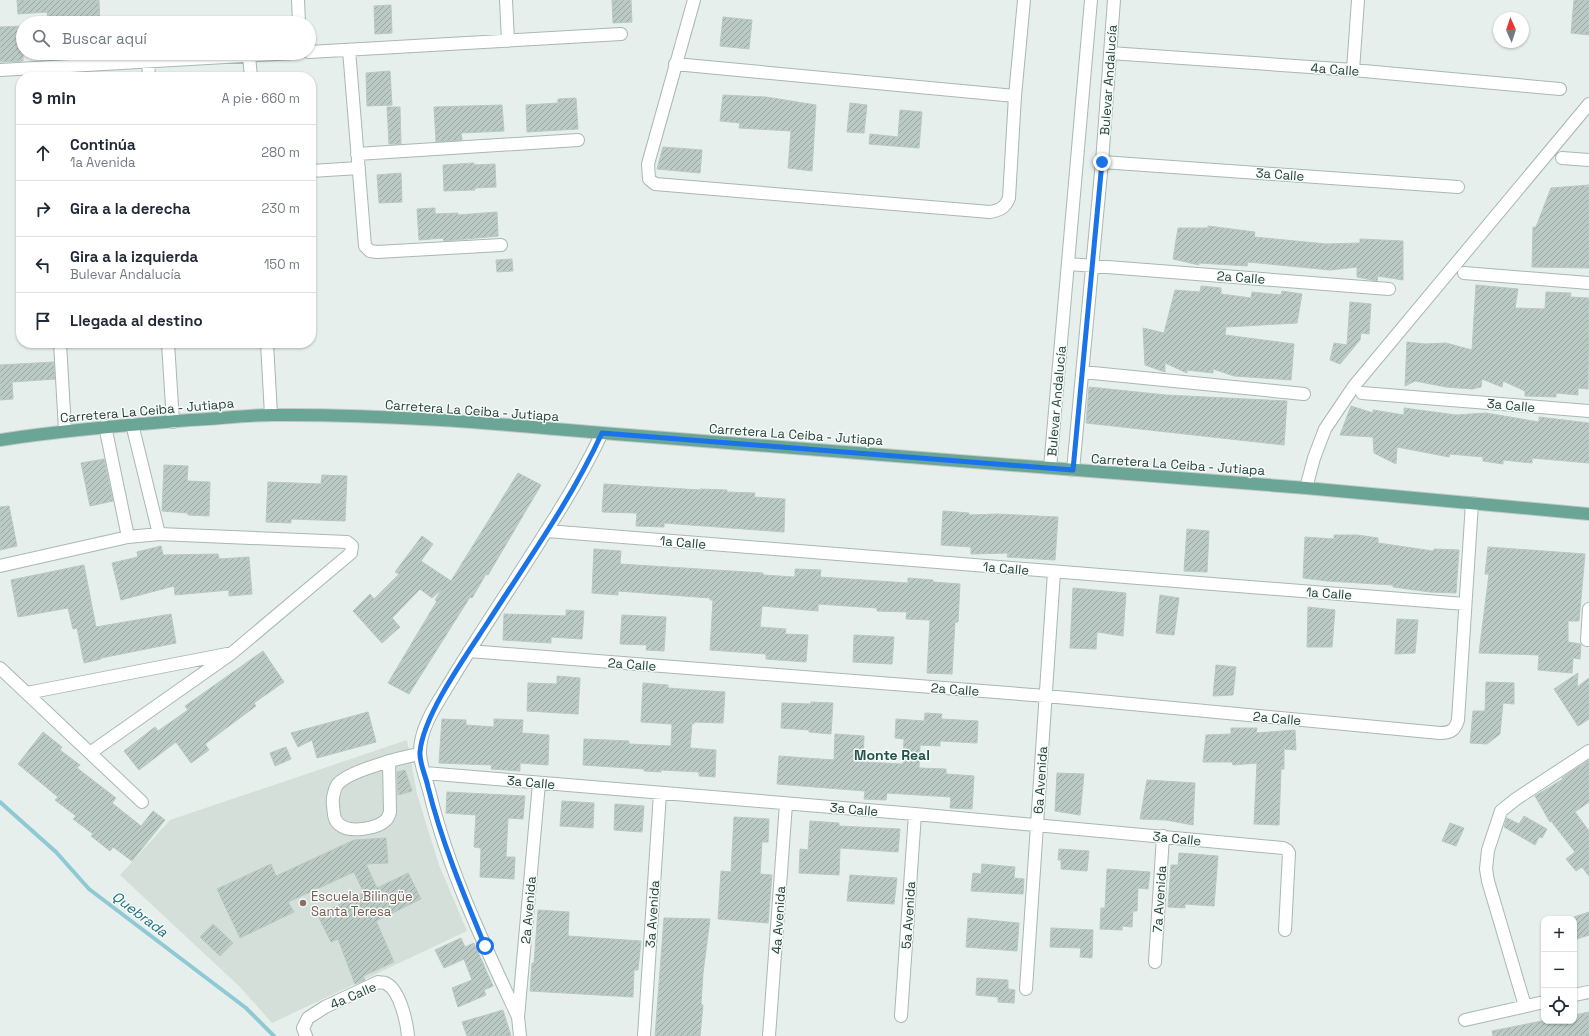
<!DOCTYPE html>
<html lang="es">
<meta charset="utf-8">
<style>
:root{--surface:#fff;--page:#f2f2f3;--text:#1f2937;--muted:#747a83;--line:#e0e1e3}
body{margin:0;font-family:"Space Grotesk",sans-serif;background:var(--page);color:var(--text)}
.controls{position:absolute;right:12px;bottom:12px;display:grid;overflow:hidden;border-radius:8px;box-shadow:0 1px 3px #0004}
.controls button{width:36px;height:36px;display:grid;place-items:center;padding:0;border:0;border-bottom:1px solid var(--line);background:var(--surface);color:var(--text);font:20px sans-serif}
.compass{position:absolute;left:1493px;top:12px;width:36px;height:36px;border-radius:50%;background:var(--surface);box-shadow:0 1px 3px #0004;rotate:357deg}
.stop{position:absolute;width:12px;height:12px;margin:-9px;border:3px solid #1a73e8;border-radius:50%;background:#fff}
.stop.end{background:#1a73e8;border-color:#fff;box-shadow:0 1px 4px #0008}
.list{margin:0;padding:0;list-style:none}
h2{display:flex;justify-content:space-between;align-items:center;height:52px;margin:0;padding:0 16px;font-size:17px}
h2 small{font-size:13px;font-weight:400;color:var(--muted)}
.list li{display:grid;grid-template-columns:26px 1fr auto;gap:12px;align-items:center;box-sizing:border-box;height:56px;padding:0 16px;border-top:1px solid var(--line)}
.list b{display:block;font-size:15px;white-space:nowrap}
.list p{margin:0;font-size:13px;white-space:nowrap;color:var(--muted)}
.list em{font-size:13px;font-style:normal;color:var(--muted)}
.icon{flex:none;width:22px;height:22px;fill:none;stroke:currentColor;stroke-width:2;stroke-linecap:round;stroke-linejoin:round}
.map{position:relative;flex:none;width:1589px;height:1036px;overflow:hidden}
.search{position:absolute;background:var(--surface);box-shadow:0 1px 3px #0004;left:16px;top:16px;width:300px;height:44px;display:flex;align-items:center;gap:10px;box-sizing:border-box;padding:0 14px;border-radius:22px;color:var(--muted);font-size:15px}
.panel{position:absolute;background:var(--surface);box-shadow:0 1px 3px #0004;left:16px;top:72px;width:300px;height:276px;border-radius:16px}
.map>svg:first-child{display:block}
.built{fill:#d4dfda}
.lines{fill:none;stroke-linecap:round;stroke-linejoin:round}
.stream{stroke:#8ec9d4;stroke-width:4}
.building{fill:url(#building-hatch);stroke:#b8c9c2}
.minor-casing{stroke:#a8b8b2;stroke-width:14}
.major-casing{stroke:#c2cac8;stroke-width:14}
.minor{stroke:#fff;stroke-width:12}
.major{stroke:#6aa596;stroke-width:12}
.route{stroke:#1a73e8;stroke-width:5}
.education-dot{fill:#8d6e63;stroke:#f7fbf9;stroke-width:1.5}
.labels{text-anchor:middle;stroke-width:3;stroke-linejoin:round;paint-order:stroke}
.street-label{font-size:13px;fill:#24423a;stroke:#f7fbf9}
.education-label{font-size:13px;fill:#785e54;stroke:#f7fbf9;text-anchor:start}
.neighbourhood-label{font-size:14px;font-weight:bold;fill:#1f5548;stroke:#f7fbf9}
.water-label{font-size:14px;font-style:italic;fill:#1c6f80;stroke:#f7fbf9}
</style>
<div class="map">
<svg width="1589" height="1036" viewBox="0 0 1589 1036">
<defs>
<pattern id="building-hatch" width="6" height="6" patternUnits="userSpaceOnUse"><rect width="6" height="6" fill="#bbcac4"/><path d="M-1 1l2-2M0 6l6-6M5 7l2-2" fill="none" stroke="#98a6a0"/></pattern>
</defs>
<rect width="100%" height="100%" fill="#e6efeb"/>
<!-- built -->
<path class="built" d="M407,740L417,794L439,865L467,931L272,1023L240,987L120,875L170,820Z"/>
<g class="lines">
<!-- stream -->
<path class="stream" d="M0,802L56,852L89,889L246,1008L274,1036"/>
</g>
<!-- building -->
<path class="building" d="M17,0H99L100,23H62V17L48,18L47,12L18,14Z
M612,0H631L632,22L613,23Z
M1574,0H1589V35L1571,33Z
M391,5L392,33L375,34L374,6Z
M723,17L752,20L749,49L720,46Z
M23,26V61L0,62V27Z
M390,71L392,105L367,106L366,73Z
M723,95L766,97L816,105L812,171L788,168L791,131L739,128L740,123L720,121Z
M576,98L578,129L527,132L526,105L558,103V99Z
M850,103L867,105L864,133L847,132Z
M502,105L504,131L461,133L462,140L436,142L434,107Z
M387,107H400L401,144H389Z
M900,110L922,112L919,148L869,144L870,134L898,137Z
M663,147L702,150L700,173L657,169Z
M474,163V165L495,164L496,187L475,188V190L444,191L443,165Z
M401,173L402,202L379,203L377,175Z
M1589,185V268L1532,267L1533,227H1536L1551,188Z
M435,208V214L458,213V215L497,212L498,236L444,241L443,238L419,240L417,209Z
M1208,226L1255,232L1254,237L1327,244L1360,243V239L1403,241V280L1378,276L1377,281L1357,277V267L1330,270L1248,262L1247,266L1199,263V265L1173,259L1178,228H1208Z
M512,259L513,271L497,272L496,260Z
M1476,285L1518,289L1515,308L1545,309L1546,292L1571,293L1570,297L1589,298L1588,389L1578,388V395L1556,393V397L1525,396V391L1503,381L1502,387L1482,379L1481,387L1472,389L1446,387L1415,381L1405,386L1407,342L1425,344L1446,343L1472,350Z
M1201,286L1221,288V294L1251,298L1252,292L1281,295L1282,291L1302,294L1297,323L1226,327L1225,335L1294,344L1291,380L1234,376L1213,369V373L1187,370V373L1165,363V372L1145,365L1143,328L1164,333L1175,290L1200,292Z
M1350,302L1371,304L1369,334L1361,333L1360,340L1340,364L1330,360L1334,343L1347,345Z
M54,362L55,379L12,382L13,399L0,400V365Z
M1089,387L1166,395L1287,401L1284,445L1086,423Z
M1351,406L1373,413V410L1404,415V408L1456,415L1486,413L1539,422V417L1589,423V463L1532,458V463L1503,460V464L1483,461V457L1450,454L1449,457L1397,447L1396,464L1374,453L1373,437L1340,435Z
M104,459L113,501L90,506L81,463Z
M164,465L188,466L187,481L210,482L209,516L188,515V513L162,511Z
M518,473L541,485L488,575L486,574L472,598L470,597L409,694L388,683L437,601L435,600L442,589L432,598L420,589L392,618L400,627L382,643L353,611L370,594L374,599L399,574L395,572L422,536L433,544L421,561L451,581Z
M322,475L347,476L345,521L291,519V523L266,522L268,482L321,484Z
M604,484L700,490V489L727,490V492L755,493L754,497L785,499L784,532L664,523V527L636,526L637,513L602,512Z
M9,506L17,546L0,550V507Z
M943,511L969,513V515L997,514L1058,517L1055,560L1007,557L1008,553L971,554V547L941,545Z
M1187,529L1209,531L1207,572L1184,571Z
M1334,535H1357L1378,538V543L1433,551L1434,549L1459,550L1456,593L1430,592L1393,587V585L1327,581L1303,578L1305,537L1334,539Z
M161,546L163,555L218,554L219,559L249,557L252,594L229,596V590L175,595L174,586L121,600L112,563L138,557L137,552Z
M1488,547L1585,554L1579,621H1568V642L1581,644L1580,659L1573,658L1572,673L1538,670L1539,655L1479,653L1489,574H1485Z
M594,549L621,551L620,564L763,573V575L795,577V569L821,570L820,577L908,583V578L933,580V582L960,584L958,622H955L952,674L927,673L930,620L906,619L907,612L877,611V608L818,604V611L762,606L760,627L786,629L785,634L808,635L806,662L766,659V654L710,650L713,600H710V598L618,591V595L592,593Z
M84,565L96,627L171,614L176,643L101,658V659L84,663L77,628L73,629L68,608L18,617L11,580Z
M1073,588L1126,593L1123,636L1097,632L1096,649L1070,648Z
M1160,595L1179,598L1174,635L1156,633Z
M1308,607L1335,610L1332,647H1307Z
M566,610L584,611L582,639L551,637V643L503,640L504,614L566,616Z
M622,615L666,617L664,651L646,650L647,645L620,644Z
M1397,619L1418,620L1415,653L1395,654Z
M854,635L894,637L892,664L853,662Z
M263,651L284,682L254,703L256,706L205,744L209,750L191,763L176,742L139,770L124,751L155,727L158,731L188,710L185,706Z
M1216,665L1236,667L1233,695L1213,696Z
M1578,673L1577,687L1589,678V719L1578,726L1554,689Z
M557,676L580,678L578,714L527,711L528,683L557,684Z
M1486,682L1514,683V704L1503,703L1500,734L1487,744L1470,743L1473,711H1485Z
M643,683L668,685V688L725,692L723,723L694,722V724L692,723L690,748L716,750L715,777L699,776V772L661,770V772L644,771V769L583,765L584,739L629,741V744L671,746L672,724L641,722Z
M811,702L833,703L831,734L809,732V730L781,728L782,703L811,704Z
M368,712L376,742L317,758L312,740L298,747L291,733Z
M925,713L942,714L941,719L978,721L977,743L940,741V746L920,745L919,768L946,769V774L974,776L972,809L950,808L951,797L887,793L886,800L864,799L865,791L777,784L779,756L834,760L835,734L864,736L863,762L903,764L904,739L895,738L896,719L924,721Z
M442,719L466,720V725L494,727V719L523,720L522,733L549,735L548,765L520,763V771L491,769L492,765L439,763Z
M1231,728H1257L1256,733L1295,730L1296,750L1284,749V769H1281L1279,825L1254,824L1257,763L1233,765L1232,762H1203L1206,735L1231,734Z
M43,732L62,747L60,750L80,765L77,768L116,798L112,803L141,826L153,811L165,820L132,861L113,847L110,851L91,836L93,834L73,819L76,816L55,800L58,797L18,764Z
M286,747L291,759L275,766L270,753Z
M1589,760V802L1575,812L1589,831V876L1582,867L1576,871L1566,859L1575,852L1551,821L1550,822L1535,796L1563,779L1562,778Z
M405,770L412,791L398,795L397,772Z
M1057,773L1084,774L1080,815L1055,811Z
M1147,780L1195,783L1193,825L1166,820L1140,819Z
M447,792L525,796L523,819L508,818L506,857H515L514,879L480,877L481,848L474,847L476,815L446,813Z
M562,801L594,803L593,828L560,826Z
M615,804L644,806L642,832L614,830Z
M1524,816L1547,829L1542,838L1539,837L1535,845L1504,827L1507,818L1519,824Z
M734,817L769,819L768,842H762L760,874L772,875L768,923L718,919L721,871L731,872Z
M810,821L839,823V826L900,829L898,852L840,848L839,875L799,873L800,849L808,850Z
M1450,823L1464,828L1456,846L1442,841Z
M386,838L388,863L366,864L377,888L408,873L421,899L376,921L394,962L363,976L365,980L355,984L338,939L331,942L319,918L333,911L332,908L364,893L354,872L288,902L294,912L240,938L217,889L271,864L276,876L354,840Z
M1059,849L1089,851L1087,871L1061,869V860H1058Z
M1179,853L1218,856L1214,906L1185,904V908L1168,907L1171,865H1178Z
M982,864L1015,867L1014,878L1024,879L1023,894L971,891L973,873L981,874Z
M1107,869L1150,872L1148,889L1138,888L1137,911H1133L1132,927L1122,926V930L1100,929L1101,908H1105Z
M850,875L897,878L894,904L847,901Z
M538,910L569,912L568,936L641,941L638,970H634L633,997L530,991L532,963H534Z
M1589,912V935L1574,940V917Z
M664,918L710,919L703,973L701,1005H703L700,1036H655Z
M968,918L1019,923L1017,951L966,947Z
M213,924L233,943L220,956L200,937Z
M1051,928L1093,930L1092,958L1080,957L1081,948L1050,947Z
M461,938L465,947L474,943L493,986L484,990L486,995L458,1007L452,988L472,980L464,959L444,968L435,950Z
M977,978L1008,980V989L1015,990L1014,1003L998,1002V997L976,995Z
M503,1010L511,1036H467L462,1022Z
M1589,1012V1036H1493L1492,1031L1542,1021H1576L1575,1015Z"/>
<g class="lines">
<defs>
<path id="minor" d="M298,0L299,23
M506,0L508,41
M694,0L648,164L649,179L655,184L990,212C1000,210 1005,208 1009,198L1015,96L1024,0
M349,50L365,246L370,251L377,252L501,245
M309,52L621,34
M1110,53L1353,70L1560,89
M249,56L251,77
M148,61L149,77
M675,64L1015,96
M0,70L294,53
M1353,70L1358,0
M357,154L578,140
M1562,158L1589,160
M1102,162L1458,187
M311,171L359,168
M1069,264L1389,289
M1464,273L1589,283
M60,343L65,430
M168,343L173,422
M267,343L271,415
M1083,372L1304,394
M1362,393L1589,411
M132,424L159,534
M105,426L128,537
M1050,468L1091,0
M1073,470L1102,162L1114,0
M1306,488L1314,458L1325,429L1354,386L1589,104
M547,531L1465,604
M0,566L128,537L159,534L347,542L352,546L351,553L232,653L90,753
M1587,640L1589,609
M469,651L1046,696L1440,733C1451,733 1455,730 1458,720L1472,503
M0,668L142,802
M27,693L227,654
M389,761L390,812C389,815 388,818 386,820C377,829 350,833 340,825C333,820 334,813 333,805C332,800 334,790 337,785C347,771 403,757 420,754
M425,773L915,814L1283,848L1287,850L1289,853L1285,930
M1155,962L1163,836
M1026,989L1054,572
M1574,995L1589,992
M1525,1006L1488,881L1486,869L1488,850L1501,811L1516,799L1589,751
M901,1016L915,814
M518,1017C485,946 450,874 431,798C428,784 421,768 420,754C419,727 439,701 452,679C482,629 516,580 547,530C567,499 586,467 602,433
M1465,1020L1544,1002
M306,1036L303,1028L308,1018L325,1007L378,982C381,983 385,982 387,984C400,991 407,1023 408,1036
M520,1036L518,1017L539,783
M644,1036L660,793
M769,1036L786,804"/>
<path id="major" d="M0,440C64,430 125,425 190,420C217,419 244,415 272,415C382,414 492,423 602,433L1306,488L1589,514"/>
</defs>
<!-- minor casing -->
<use href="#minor" class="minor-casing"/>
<!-- major casing -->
<use href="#major" class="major-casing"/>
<!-- minor -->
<use href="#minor" class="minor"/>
<!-- major -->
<use href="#major" class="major"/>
</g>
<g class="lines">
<!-- route -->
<path class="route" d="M485,946C463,893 442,843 428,787C426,776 419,763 420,752C423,715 467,654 488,622C528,560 571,500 602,433L1073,470L1102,162"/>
</g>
<!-- markers -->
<circle class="education-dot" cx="303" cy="903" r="4"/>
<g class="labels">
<!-- street labels -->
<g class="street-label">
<text transform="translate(1335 69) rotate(4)" y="5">4a Calle</text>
<text transform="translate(1108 80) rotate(-86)" y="5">Bulevar Andalucía</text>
<text transform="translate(1280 174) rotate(4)" y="5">3a Calle</text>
<text transform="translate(1241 277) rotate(4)" y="5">2a Calle</text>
<text transform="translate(1056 401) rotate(-85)" y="5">Bulevar Andalucía</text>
<text transform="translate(1511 405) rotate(5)" y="5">3a Calle</text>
<text transform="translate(147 410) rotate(-5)" y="5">Carretera La Ceiba - Jutiapa</text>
<text transform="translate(472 410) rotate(4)" y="5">Carretera La Ceiba - Jutiapa</text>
<text transform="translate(796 434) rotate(4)" y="5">Carretera La Ceiba - Jutiapa</text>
<text transform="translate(1178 464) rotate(4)" y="5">Carretera La Ceiba - Jutiapa</text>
<text transform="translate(683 542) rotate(5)" y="5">1a Calle</text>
<text transform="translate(1006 568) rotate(5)" y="5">1a Calle</text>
<text transform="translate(1329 593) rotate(4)" y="5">1a Calle</text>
<text transform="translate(632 664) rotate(4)" y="5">2a Calle</text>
<text transform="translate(955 689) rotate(4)" y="5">2a Calle</text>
<text transform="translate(1277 718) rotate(5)" y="5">2a Calle</text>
<text transform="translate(1040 780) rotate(-86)" y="5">6a Avenida</text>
<text transform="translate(531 782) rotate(5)" y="5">3a Calle</text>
<text transform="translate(854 809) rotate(5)" y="5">3a Calle</text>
<text transform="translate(1177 838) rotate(6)" y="5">3a Calle</text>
<text transform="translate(1159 899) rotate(-86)" y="5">7a Avenida</text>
<text transform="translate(528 910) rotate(-85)" y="5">2a Avenida</text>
<text transform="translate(652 914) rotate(-86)" y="5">3a Avenida</text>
<text transform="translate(908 915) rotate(-86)" y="5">5a Avenida</text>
<text transform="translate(778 920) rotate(-86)" y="5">4a Avenida</text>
<text transform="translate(353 995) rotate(-23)" y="5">4a Calle</text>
</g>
<!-- education labels -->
<g class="education-label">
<text x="311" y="901">Escuela Bilingüe<tspan x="311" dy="15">Santa Teresa</tspan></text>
</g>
<!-- neighbourhood labels -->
<g class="neighbourhood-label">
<text x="892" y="760">Monte Real</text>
</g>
<!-- water labels -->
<g class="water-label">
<text transform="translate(140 914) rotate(37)" y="5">Quebrada</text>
</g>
</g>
</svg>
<div class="controls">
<button>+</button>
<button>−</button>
<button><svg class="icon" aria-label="locate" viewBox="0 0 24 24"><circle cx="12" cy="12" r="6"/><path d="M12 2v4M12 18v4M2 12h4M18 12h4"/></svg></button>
</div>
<svg class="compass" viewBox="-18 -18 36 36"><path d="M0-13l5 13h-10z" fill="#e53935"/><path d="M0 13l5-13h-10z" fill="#747a83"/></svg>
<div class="stop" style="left:485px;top:946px"></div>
<div class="stop end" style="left:1102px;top:162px"></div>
<div class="search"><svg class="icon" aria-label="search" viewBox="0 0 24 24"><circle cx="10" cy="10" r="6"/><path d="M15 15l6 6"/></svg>Buscar aquí</div>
<section class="panel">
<h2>9 min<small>A pie · 660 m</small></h2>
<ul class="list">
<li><svg class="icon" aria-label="ahead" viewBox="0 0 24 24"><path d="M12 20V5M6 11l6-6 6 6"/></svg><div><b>Continúa</b><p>1a Avenida</p></div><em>280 m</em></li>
<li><svg class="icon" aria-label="right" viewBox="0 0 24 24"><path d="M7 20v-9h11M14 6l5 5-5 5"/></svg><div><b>Gira a la derecha</b></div><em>230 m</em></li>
<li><svg class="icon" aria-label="left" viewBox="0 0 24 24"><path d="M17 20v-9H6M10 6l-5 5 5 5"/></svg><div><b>Gira a la izquierda</b><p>Bulevar Andalucía</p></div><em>150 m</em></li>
<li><svg class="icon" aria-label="arrive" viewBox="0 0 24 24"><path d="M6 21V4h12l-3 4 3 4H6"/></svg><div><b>Llegada al destino</b></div></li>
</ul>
</section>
</div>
